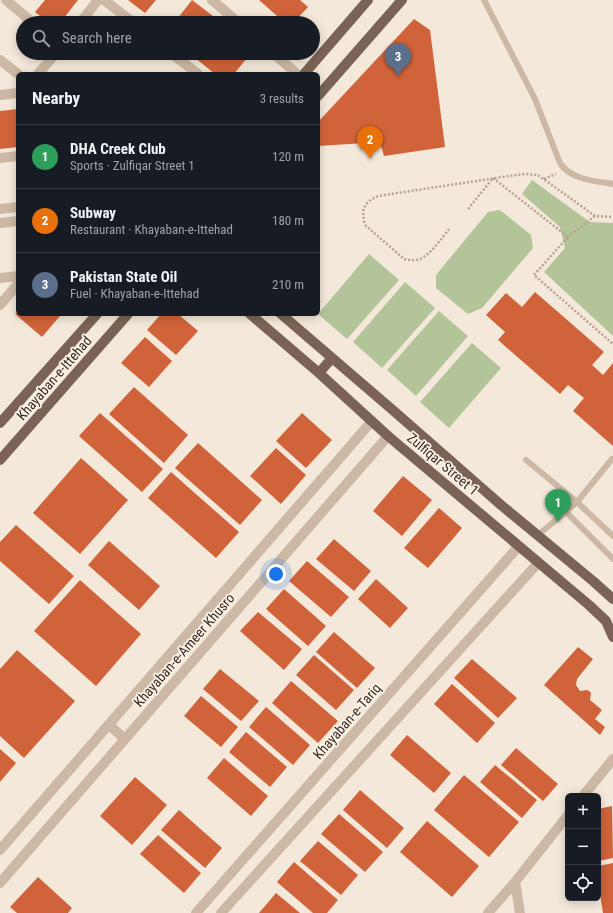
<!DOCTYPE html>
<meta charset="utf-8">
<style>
:root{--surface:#171b24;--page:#242831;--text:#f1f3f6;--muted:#9ea1a6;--line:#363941;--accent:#8facb1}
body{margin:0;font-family:"Roboto Condensed",sans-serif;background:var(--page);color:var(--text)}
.controls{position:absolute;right:12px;bottom:12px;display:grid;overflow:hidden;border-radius:6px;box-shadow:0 2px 10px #0003}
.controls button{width:36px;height:36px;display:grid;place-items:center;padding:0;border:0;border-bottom:1px solid var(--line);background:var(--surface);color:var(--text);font:20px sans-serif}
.you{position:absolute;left:276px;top:574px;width:14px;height:14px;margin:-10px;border:3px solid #fff;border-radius:50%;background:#1a73e8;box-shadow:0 0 0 6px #1a73e833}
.badge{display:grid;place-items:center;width:26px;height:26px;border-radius:50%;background:var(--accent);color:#fff;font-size:13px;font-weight:700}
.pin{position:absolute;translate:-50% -33px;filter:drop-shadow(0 1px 2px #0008)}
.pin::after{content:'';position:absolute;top:21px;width:14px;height:12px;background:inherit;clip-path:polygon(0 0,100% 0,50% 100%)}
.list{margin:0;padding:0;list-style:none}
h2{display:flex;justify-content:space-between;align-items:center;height:52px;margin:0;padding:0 16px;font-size:17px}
h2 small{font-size:13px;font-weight:400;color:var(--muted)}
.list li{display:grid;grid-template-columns:26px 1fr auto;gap:12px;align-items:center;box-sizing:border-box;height:64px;padding:0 16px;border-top:1px solid var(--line)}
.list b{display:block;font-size:15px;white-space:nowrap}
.list p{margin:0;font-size:13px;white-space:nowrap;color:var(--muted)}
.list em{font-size:13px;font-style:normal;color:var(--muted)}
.icon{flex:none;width:22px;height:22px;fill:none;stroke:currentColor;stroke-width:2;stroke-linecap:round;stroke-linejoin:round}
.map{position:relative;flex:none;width:613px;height:913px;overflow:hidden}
.search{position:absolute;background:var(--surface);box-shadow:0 2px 10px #0003;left:16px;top:16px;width:304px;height:44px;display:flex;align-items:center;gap:10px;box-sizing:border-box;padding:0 14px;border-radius:22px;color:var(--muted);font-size:15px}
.panel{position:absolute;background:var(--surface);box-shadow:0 2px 10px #0003;left:16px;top:72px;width:304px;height:244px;border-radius:6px}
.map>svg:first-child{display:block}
.green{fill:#b3c498}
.building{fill:#d0633a}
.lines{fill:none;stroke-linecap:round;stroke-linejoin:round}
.path{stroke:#b8a18e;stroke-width:2.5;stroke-dasharray:2 2;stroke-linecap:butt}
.service{stroke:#ccb8a4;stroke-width:6}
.minor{stroke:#ccb8a4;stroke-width:10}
.tertiary{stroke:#ccb8a4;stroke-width:10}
.primary{stroke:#7a6356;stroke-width:10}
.labels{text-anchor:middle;stroke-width:3.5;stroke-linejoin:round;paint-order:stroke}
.street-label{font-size:14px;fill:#372c26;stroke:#fbf2e5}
</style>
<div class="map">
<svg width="613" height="913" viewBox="0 0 613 913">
<rect width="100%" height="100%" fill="#f3e8d9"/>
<!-- green -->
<path class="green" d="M532,180L590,222L613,223V336L544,272L565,248L560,227L522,194Z
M500,210L531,235L533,248L482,308L468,314L436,288V275L488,212Z
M369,254L399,280L347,339L318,314Z
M405,282L435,308L382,368L353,342Z
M439,311L468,336L416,396L387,370Z
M472,343L501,368L449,428L420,402Z"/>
<!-- building -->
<path class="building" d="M45,0H78L60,23H49L35,12Z
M128,0H156L145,13Z
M192,0L213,16L207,23H174Z
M259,0H300L308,7L293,23H285Z
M212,18L219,23H208Z
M414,19L430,30L445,147L384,156L380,142L318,146V122Z
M189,53H251L234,74H215Z
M18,109V147L0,149V111Z
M535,292L604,352L592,365L603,375L613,363V446L573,411L584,398L568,385L560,394L498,340L505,332L486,315L506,293L522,307Z
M18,311V314H57L60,316L42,337L15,314Z
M161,314H178L198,331L176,355L147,330Z
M145,337L172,361L149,387L121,363Z
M134,387L188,435L164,463L109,414Z
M100,413L163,469L142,492L79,436Z
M302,413L332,440L306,468L276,441Z
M198,443L262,500L240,525L175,468Z
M276,448L306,475L281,504L250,476Z
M81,458L128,500L80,554L33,513Z
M171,472L239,532L216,558L148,498Z
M403,476L432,500L402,536L373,511Z
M439,508L462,528L428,568L404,548Z
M16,525L74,576L49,604L0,561V542Z
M334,539L371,571L354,591L316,559Z
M109,541L160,586L139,610L88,565Z
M307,561L349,597L331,617L289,581Z
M376,579L408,608L390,628L358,599Z
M80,580L141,634L96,686L34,631Z
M284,589L326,626L308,646L266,609Z
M258,612L302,649L284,670L240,631Z
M334,632L375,668L357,688L316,652Z
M578,647L593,659L577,679L576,685L580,691L587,690L589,691L591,693L590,700L602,710L595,719L605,727L600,735L544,685Z
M17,650L75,701L24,758L0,736V669Z
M314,655L354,690L336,710L296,675Z
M472,659L517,698L498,718L454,678Z
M220,669L259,701L241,721L203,689Z
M291,681L338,721L318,743L272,703Z
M452,684L495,723L477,743L434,704Z
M201,696L238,727L221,747L184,716Z
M266,707L310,745L293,765L249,727Z
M246,732L287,767L270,787L229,752Z
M407,735L451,773L434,793L390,755Z
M516,748L558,784L543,801L501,765Z
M0,749L16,763L0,782Z
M224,758L268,796L251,816L207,778Z
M495,765L537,800L522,818L480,782Z
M464,775L519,822L489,857L434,810Z
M135,777L167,805L132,845L100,816Z
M360,790L404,828L387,848L343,810Z
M612,806L613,858L598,861V809Z
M179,810L222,848L205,868L161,830Z
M339,814L383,852L365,872L321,834Z
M427,821L479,866L452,897L400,852Z
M158,835L201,873L184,893L140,854Z
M318,841L358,875L341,895L300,861Z
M294,862L338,900L327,913H313L277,882Z
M613,863V913H603L598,882V866Z
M38,877L72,908L68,913H17L10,907Z
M276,893L300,913H259Z"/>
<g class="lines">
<!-- path -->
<path class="path" d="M544,179L556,174
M468,209L493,178L568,237L534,275L613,344
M449,229C442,238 430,255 420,259C415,261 409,260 404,259L365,225C361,210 363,203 378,196L509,176L525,174L538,175L595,216L613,217
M568,237L595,216"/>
<!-- service -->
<path class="service" d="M484,0L535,99L560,163C571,180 595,181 613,184
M526,460L577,502L613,536
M566,512L613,559
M538,535L577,502L612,459"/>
<!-- minor -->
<path class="minor" d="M6,0L33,23
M104,0L134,23
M80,23L98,0
M171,53L198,74
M0,60L18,74
M38,74L56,53
M0,95L18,93
M0,158L18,156
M0,278L18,276
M0,305L18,284
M109,725L125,739
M583,796L613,759
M0,850L372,421
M515,882L520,913
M0,883L388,436
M196,913L518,547
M221,913L538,563
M488,913L515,882L568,815"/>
<!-- tertiary -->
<path class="tertiary" d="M212,0L239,23
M273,53L297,74
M0,209L18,207
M0,223L18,221"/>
<!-- primary -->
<path class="primary" d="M304,74L368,0
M318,96L402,0
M250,314L319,373L388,436L589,605L606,621L613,637
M281,314L395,412L501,505L593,581L613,599
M319,373L332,358
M0,423L97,314
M0,460L128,314"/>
</g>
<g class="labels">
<!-- street labels -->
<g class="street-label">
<text transform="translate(54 378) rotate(-49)" y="5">Khayaban-e-Ittehad</text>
<text transform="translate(443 464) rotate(40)" y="5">Zulfiqar Street 1</text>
<text transform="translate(184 650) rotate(-49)" y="5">Khayaban-e-Ameer Khusro</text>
<text transform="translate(347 721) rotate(-49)" y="5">Khayaban-e-Tariq</text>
</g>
</g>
</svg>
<div class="controls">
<button>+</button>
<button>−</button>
<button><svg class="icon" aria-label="locate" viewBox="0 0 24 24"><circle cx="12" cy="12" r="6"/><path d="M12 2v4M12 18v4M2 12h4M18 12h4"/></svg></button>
</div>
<div class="you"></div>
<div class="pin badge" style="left:558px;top:522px;background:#2e9e5b">1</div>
<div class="pin badge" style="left:370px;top:159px;background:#e8710a">2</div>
<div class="pin badge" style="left:398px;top:76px;background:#5c6f8a">3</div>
<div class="search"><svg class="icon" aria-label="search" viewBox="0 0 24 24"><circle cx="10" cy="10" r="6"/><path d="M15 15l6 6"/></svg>Search here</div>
<section class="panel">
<h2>Nearby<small>3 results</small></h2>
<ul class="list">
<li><span class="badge" style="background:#2e9e5b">1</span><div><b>DHA Creek Club</b><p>Sports · Zulfiqar Street 1</p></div><em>120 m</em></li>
<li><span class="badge" style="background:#e8710a">2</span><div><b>Subway</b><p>Restaurant · Khayaban-e-Ittehad</p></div><em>180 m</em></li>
<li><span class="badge" style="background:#5c6f8a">3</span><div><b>Pakistan State Oil</b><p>Fuel · Khayaban-e-Ittehad</p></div><em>210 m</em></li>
</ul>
</section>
</div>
